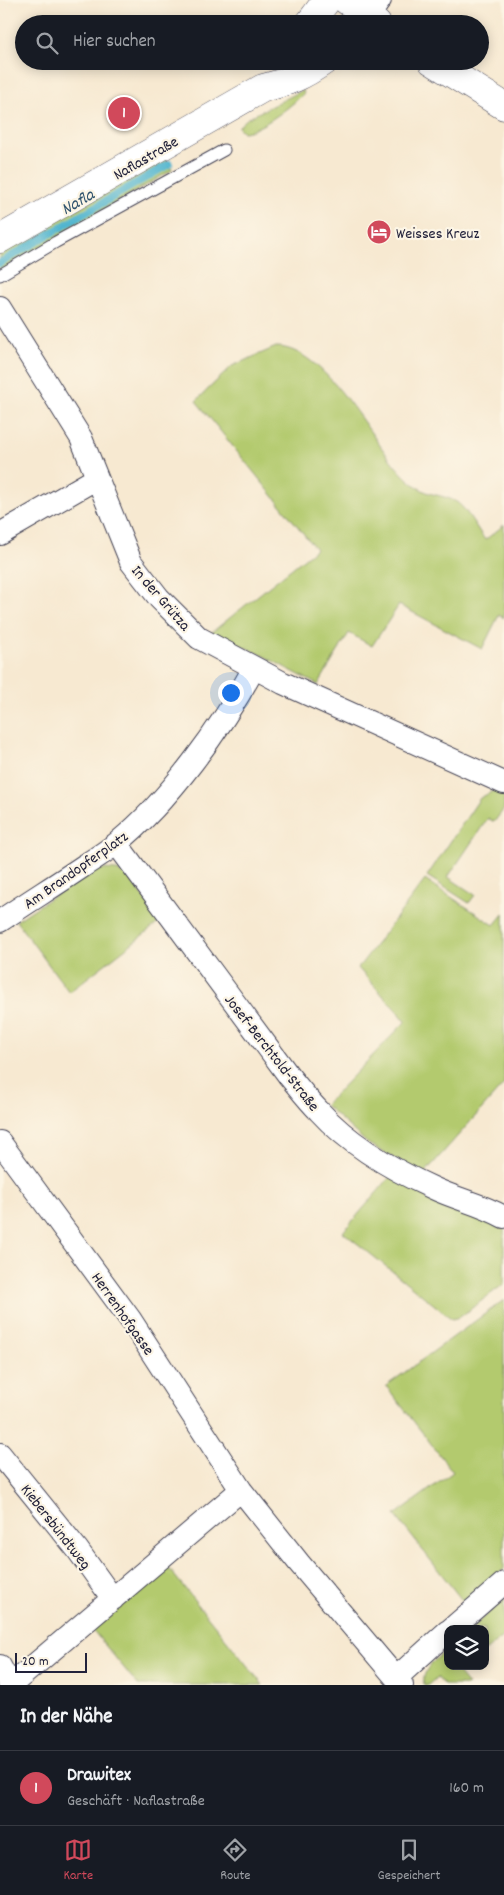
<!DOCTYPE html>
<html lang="de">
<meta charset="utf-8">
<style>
:root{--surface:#171b24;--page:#242831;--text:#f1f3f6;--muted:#9ea1a6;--line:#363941;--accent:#d1495b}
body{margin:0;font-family:Dekko,sans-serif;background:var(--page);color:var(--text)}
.controls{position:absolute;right:15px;bottom:15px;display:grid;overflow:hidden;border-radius:10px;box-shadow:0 2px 12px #0003}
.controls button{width:45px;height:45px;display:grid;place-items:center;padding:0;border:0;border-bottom:1px solid var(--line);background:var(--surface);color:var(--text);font:25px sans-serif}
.scale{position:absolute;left:15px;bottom:12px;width:72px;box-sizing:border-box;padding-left:5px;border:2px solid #22223b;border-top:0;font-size:14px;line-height:18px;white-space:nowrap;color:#22223b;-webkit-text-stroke:4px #fcf5e5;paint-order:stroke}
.you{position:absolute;left:230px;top:692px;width:18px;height:18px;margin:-12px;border:4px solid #fff;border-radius:50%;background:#1a73e8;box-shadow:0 0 0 8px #1a73e833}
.badge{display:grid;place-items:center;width:32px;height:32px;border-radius:50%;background:var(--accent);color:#fff;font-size:16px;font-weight:700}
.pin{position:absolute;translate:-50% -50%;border:2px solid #fff;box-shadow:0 1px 5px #0006}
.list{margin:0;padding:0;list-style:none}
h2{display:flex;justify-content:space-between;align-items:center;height:65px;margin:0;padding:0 20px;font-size:21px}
h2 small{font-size:16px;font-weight:400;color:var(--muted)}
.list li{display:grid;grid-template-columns:32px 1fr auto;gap:15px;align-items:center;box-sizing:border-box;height:75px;padding:0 20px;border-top:1px solid var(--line)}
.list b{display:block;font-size:19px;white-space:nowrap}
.list p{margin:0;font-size:16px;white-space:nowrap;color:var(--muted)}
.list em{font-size:16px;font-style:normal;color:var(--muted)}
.icon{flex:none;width:28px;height:28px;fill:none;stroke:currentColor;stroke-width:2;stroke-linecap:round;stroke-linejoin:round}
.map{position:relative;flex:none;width:504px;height:1685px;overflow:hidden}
.search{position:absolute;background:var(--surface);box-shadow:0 2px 12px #0003;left:15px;right:15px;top:15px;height:55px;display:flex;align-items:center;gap:12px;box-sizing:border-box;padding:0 18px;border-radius:28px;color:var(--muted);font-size:19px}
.sheet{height:140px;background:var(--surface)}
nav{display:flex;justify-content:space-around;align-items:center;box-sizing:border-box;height:70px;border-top:1px solid var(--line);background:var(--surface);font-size:14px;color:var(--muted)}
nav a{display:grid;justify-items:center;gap:2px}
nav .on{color:var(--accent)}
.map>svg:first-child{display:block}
.green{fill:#b3ca6e;stroke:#6a7654}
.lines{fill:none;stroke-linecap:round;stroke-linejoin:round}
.stream{stroke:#51b5cf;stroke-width:8}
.service-casing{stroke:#424052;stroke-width:13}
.minor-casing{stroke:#424052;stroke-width:24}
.secondary-casing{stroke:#424052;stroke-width:29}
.primary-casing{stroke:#424052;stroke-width:29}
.service{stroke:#fff;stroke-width:11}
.minor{stroke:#fff;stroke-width:22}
.secondary{stroke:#fff;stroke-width:28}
.primary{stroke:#fff;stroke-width:28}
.labels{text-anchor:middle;stroke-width:4.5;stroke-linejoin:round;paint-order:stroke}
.street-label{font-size:16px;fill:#22223b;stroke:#fcf5e5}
.poi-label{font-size:16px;fill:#22223b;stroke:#fcf5e5;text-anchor:start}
.water-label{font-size:18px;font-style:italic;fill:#32556f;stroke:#fcf5e5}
</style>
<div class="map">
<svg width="504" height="1685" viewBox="0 0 504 1685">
<rect width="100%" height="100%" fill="#fcf5e5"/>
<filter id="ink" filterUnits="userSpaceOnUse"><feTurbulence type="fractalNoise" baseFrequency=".02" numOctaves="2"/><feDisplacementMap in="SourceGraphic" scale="10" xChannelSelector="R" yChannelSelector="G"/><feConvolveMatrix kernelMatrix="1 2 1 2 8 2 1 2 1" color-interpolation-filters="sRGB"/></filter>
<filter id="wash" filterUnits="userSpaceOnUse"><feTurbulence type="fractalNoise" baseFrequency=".0096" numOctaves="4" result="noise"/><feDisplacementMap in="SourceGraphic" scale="20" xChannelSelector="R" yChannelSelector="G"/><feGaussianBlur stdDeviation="1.12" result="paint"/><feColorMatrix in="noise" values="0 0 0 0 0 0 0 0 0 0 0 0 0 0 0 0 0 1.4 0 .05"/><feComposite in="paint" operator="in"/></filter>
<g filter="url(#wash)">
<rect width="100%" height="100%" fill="#f7e9d1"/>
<!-- green -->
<path class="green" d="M303,90L304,93C293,105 260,131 243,132L238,127L248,118Z
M166,157L172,170L0,271V253Z
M276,347C325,347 369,437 399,470C407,479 418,489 429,493C439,496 449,497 458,503C467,510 478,530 485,540L504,525V618L499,615L482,649L399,605L372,646L349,633L318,685L260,654L212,632L316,549L196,401L232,366Z
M497,789L504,792V809L494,822L488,818L448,877L475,895L469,903L427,876L480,798Z
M104,869L116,870L129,877L161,921L69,992L16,921L92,870Z
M425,880L494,925L504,913V1084L423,1175L367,1143L325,1105L406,1021L358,968Z
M390,1177L504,1229V1284L460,1317L452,1319L343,1232Z
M504,1300V1569L465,1604L395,1515L453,1472L386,1386Z
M166,1565L263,1685H138L91,1628Z
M504,1599V1636L485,1651V1629H470Z
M448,1649V1666H467L459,1674L468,1685H444L437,1677L428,1685H424C421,1669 437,1658 448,1649Z"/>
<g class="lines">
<!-- stream -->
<path class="stream" d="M0,263L169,164"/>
</g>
</g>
<g filter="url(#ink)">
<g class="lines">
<defs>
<path id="service" d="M0,275L56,242L224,150"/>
<path id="minor" d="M368,17L380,0
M0,308L81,438L131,562L159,598L199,638L283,683L504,783
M0,534L97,478
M117,844L289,1076C299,1088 308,1100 319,1111C350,1145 391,1169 433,1188C456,1199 481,1204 504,1217
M0,921C28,902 57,884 85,865C96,858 107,851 117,843C169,801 222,727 254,668
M0,1142L130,1319L241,1490L299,1563L402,1685
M0,1454L77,1549L113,1599
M451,1629L504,1583
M0,1666L10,1685
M396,1678L448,1631
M11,1685L241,1490"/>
<path id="secondary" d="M309,24L327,0
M0,239L263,88C288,82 303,76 324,61"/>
<path id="primary" d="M346,0L377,24
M432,61L504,106"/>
</defs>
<!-- service casing -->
<use href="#service" class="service-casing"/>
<!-- minor casing -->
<use href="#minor" class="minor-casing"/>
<!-- secondary casing -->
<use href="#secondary" class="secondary-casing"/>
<!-- primary casing -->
<use href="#primary" class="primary-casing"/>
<!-- service -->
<use href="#service" class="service"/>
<!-- minor -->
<use href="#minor" class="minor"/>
<!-- secondary -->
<use href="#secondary" class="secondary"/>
<!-- primary -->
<use href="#primary" class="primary"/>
</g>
</g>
<!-- icons -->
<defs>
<symbol id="hotel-disc" viewBox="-11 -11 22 22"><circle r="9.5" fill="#d1495b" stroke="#fcf5e5"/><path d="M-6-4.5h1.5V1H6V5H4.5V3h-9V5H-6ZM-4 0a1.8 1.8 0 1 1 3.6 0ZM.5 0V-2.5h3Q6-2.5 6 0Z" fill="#fff"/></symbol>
</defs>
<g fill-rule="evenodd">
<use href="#hotel-disc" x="365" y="218" width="28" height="28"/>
</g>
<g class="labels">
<!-- street labels -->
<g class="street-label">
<text transform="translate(145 157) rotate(-30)" y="6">Naflastraße</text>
<text transform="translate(162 597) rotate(49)" y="6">In der Grütza</text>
<text transform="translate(75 869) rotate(-35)" y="6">Am Brandopferplatz</text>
<text transform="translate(273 1052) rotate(52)" y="6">Josef-Berchtold-Straße</text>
<text transform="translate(124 1313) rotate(55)" y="6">Herrenhofgasse</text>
<text transform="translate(57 1526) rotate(52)" y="6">Kiebersbündtweg</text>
</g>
<!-- poi labels -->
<g class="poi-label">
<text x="396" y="238">Weisses Kreuz</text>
</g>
<!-- water labels -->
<g class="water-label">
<text transform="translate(77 201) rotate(-30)" y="6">Nafla</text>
</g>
</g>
</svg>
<div class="controls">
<button><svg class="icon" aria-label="layers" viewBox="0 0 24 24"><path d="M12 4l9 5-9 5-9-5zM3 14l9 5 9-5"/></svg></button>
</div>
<div class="scale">20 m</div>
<div class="you"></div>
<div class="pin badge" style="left:124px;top:113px">1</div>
<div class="search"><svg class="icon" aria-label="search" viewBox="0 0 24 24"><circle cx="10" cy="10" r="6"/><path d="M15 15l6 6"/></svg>Hier suchen</div>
</div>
<section class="sheet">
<h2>In der Nähe<small></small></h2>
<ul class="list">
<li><span class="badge">1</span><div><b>Drawitex</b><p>Geschäft · Naflastraße</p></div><em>160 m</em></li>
</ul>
</section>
<nav>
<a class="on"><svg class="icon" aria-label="map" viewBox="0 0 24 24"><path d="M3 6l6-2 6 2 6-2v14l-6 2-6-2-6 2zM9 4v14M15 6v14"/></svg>Karte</a>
<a><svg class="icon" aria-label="directions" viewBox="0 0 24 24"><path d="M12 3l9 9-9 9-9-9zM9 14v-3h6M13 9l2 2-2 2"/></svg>Route</a>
<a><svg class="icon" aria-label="saved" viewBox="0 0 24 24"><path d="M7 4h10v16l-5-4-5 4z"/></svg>Gespeichert</a>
</nav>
